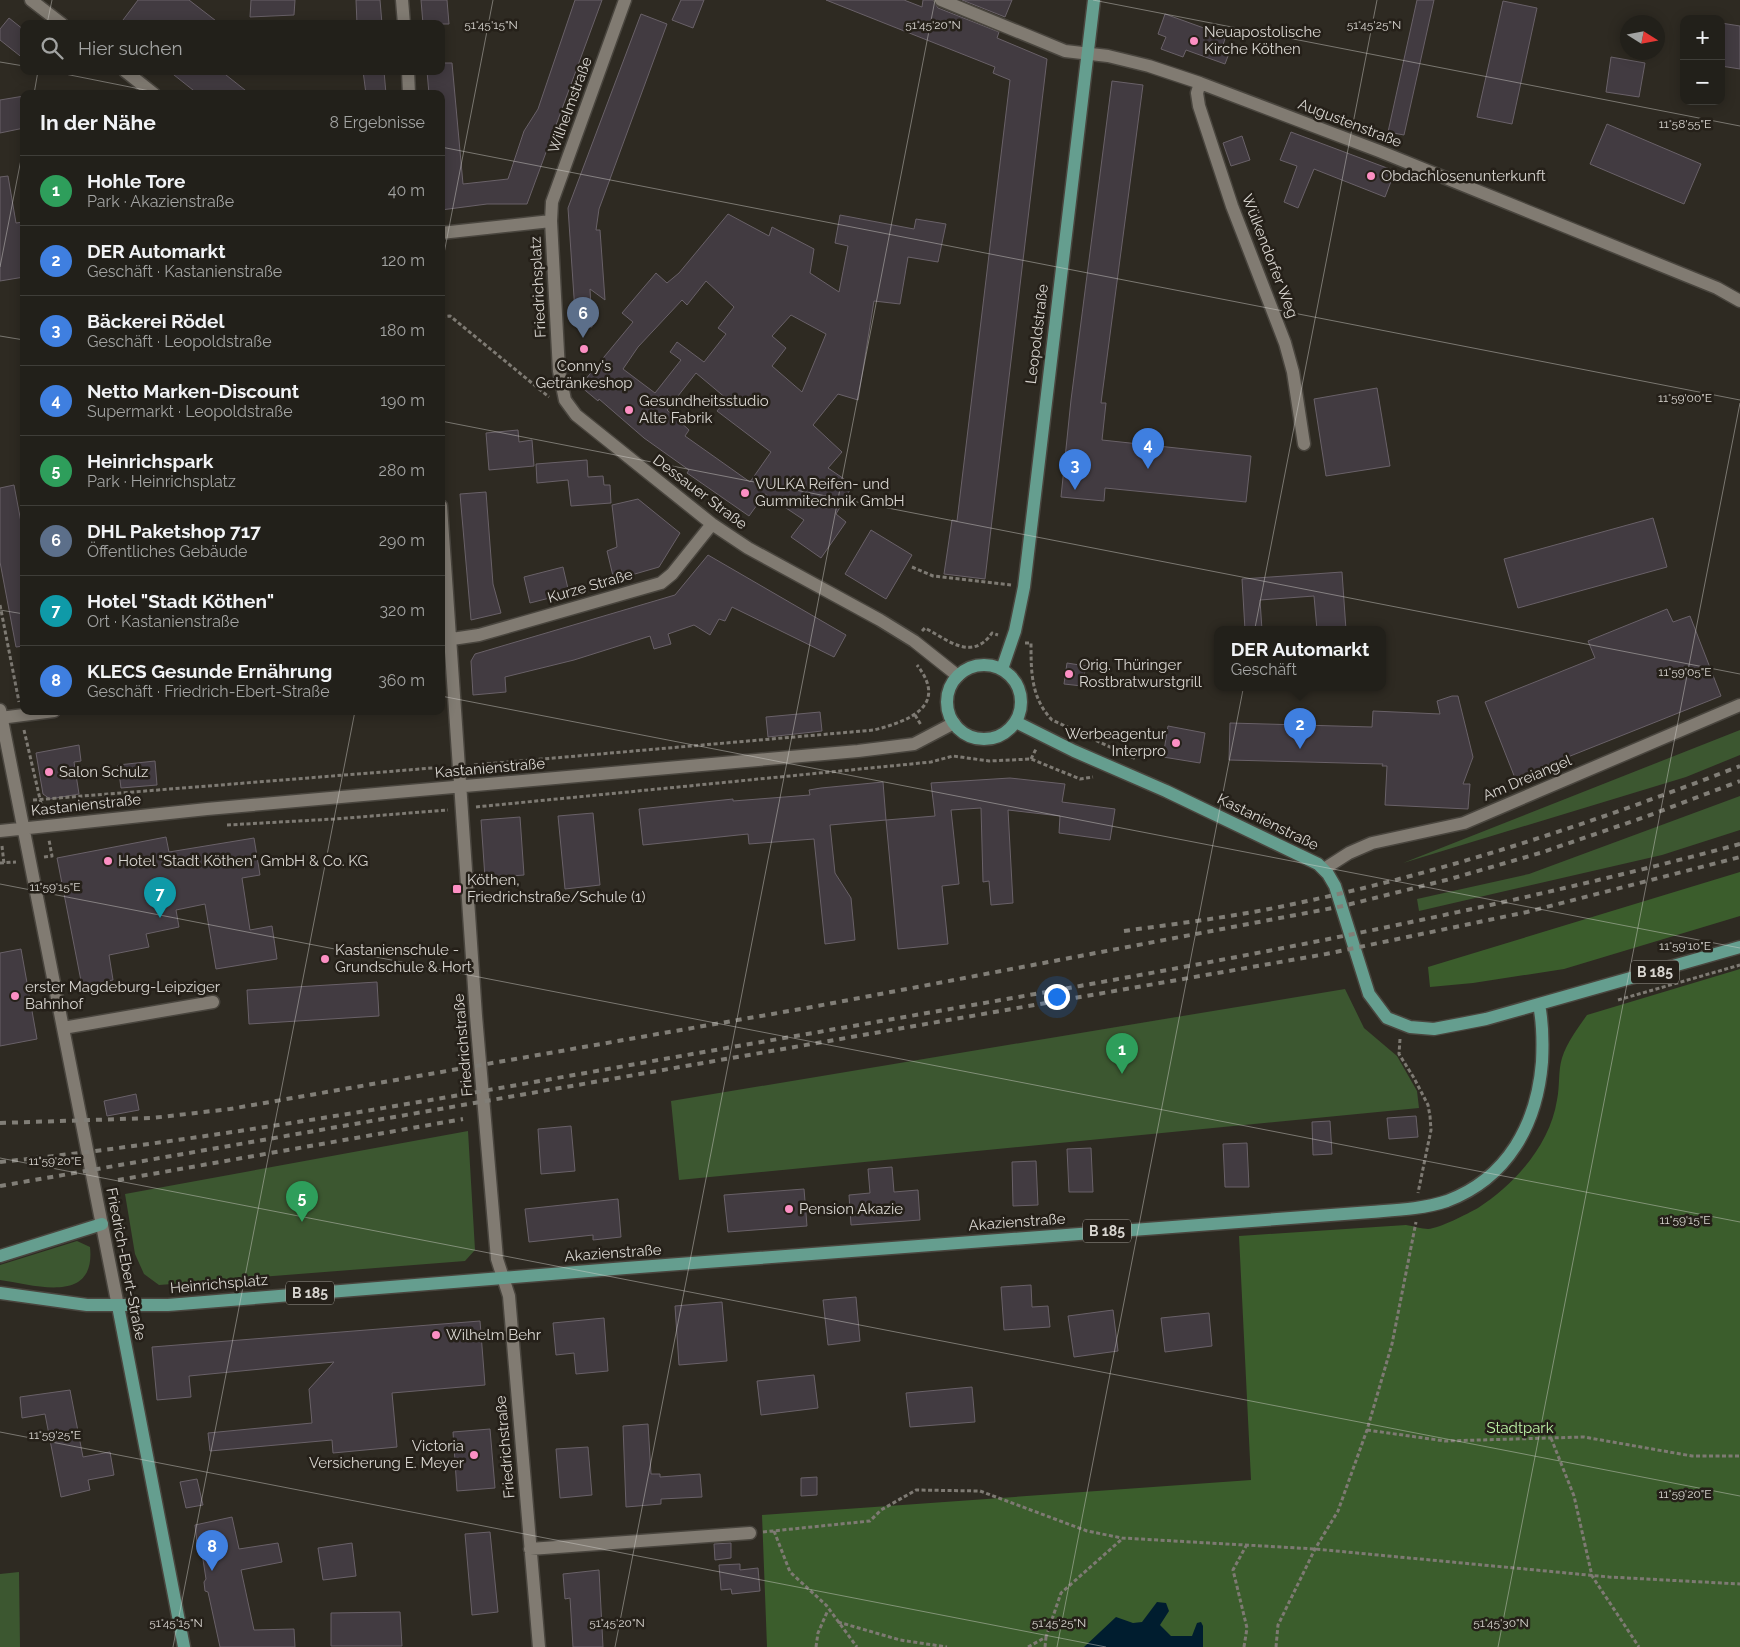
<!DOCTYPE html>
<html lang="de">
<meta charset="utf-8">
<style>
:root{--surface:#22201a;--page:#2a2823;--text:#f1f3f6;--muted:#a2a3a2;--line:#3f3e39;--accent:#b45309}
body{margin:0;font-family:Raleway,sans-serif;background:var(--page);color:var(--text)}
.controls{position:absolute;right:15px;top:15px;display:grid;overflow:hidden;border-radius:10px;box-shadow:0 2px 12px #0003}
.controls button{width:45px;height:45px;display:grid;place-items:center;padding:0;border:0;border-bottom:1px solid var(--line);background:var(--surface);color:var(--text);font:25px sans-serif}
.compass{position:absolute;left:1620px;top:15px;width:45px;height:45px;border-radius:50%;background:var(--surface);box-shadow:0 2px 12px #0003;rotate:101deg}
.you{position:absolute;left:1056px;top:996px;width:18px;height:18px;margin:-12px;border:4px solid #fff;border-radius:50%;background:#1a73e8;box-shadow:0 0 0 8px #1a73e833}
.badge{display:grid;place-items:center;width:32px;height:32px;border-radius:50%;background:var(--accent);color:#fff;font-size:16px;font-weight:700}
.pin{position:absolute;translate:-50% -41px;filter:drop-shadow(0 1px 2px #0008)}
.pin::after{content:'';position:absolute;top:26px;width:18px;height:15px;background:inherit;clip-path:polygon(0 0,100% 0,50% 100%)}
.popup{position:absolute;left:1214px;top:626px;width:172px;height:65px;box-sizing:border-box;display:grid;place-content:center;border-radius:10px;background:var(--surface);filter:drop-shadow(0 1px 4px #0005);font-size:16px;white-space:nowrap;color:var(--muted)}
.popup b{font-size:19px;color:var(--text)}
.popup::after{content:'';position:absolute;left:50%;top:100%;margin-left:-10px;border:10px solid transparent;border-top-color:var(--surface)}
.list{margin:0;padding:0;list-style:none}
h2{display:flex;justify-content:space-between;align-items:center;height:65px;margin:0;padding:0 20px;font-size:21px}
h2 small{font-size:16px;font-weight:400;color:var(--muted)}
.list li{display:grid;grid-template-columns:32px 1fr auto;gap:15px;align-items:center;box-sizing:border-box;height:70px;padding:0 20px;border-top:1px solid var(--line)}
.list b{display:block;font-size:19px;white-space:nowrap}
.list p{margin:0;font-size:16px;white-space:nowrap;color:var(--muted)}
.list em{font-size:16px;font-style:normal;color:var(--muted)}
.icon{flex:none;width:28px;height:28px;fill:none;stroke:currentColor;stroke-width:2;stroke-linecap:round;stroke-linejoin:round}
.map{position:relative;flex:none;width:1740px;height:1647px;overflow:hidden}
.search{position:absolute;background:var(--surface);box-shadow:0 2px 12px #0003;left:20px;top:20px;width:425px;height:55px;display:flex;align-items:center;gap:12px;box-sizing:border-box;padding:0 18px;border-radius:10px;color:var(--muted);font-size:19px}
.panel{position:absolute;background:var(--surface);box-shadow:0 2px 12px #0003;left:20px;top:90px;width:425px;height:625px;border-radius:10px}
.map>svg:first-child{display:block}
.green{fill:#3c5730}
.forest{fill:#3b5d2c}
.water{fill:#001d2f}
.building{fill:#423b41;stroke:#696168;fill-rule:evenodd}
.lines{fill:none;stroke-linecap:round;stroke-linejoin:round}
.minor-casing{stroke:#49453e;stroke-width:15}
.major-casing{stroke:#49453e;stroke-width:15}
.path{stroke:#7e7a73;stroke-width:3;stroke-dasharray:4 2.5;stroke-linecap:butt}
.minor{stroke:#817b72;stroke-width:12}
.major{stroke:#659e8f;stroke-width:12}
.rail{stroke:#817e77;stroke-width:4;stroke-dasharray:6 6;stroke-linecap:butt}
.ticks{fill:none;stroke:#d8d5d0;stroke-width:1;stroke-opacity:0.45}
.poi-dot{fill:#fc8fc3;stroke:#252019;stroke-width:2}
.labels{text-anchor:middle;stroke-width:5;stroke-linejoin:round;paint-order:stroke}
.shield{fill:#252019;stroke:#a29f99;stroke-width:1}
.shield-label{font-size:14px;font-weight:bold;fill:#d8d5d0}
.poi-label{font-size:15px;fill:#d8d5d0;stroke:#252019;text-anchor:start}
.street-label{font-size:15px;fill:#d8d5d0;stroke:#252019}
.park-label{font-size:15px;fill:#bdf2a6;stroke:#252019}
.ticks-label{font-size:12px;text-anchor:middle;fill:#d8d5d0;stroke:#252019;stroke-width:5;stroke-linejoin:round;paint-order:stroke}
</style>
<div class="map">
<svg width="1740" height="1647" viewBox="0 0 1740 1647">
<rect width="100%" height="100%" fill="#2e2a22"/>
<!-- green -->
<path class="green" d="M1740,730V755L1686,777L1403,863Z
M1740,796V830L1662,855L1419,911L1417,899L1529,874Z
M1345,989L1364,1028L1397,1056L1417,1091L1419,1108L679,1180L671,1101Z
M468,1131L475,1250L465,1261L159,1285L144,1274L135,1254L125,1194Z
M77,1241L90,1247C96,1305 35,1285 0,1280V1265Z
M19,1572L20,1647H0V1574Z"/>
<!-- forest -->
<path class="forest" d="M1740,872V916L1564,969L1473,983L1430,987L1428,967Z
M1740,969V1647H767L762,1515L1251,1480L1239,1236L1406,1225C1413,1226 1422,1229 1428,1229C1440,1228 1467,1214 1478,1208C1515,1184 1550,1145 1557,1100C1560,1086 1558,1071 1562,1058C1567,1042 1578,1028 1587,1015Z"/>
<!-- water -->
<path class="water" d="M1157,1602L1166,1603L1169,1611L1160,1625L1171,1636H1192L1197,1623L1201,1622L1203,1626V1647H1084L1116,1617L1133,1623L1142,1622Z"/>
<!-- building -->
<path class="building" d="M138,0H189L220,24H120Z
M251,0H295L294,15L250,17Z
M356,0H380L382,24H357Z
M421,0H447L449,24H423Z
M575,0H602L527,204H487L441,210V94H429L427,71H441V63H452L463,184L508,179L524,131L538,109Z
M681,0H704L693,28L672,20Z
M826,0H904L922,7L923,0H933L938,8L999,32L997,38L1047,59L985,579L944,574L952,520L957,521L1010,80L993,73L995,67Z
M962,0H1012L1005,17Z
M1417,0H1434L1404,135L1388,132Z
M1503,1L1537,8L1512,124L1477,117Z
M641,14L667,24L599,209L596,230H600L605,300L590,289L592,327H576L568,208Z
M1165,14L1226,36L1223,45L1231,48L1225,64L1186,50L1183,57L1161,49L1166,37L1158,34Z
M9,18L24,30V59L0,40V29Z
M1721,23L1740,26V69L1721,66Z
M1611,57L1645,63L1639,97L1606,92Z
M169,71H221L250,94H198Z
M363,71H384L386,94H366Z
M1112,81L1143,85L1101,403H1106L1102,440L1251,456L1246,502L1105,488L1104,501L1061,497L1071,400Z
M24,96V128L0,133V100Z
M1607,124L1701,164L1684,204L1590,164Z
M1291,132L1395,171L1385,197L1314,169L1298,208L1284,202L1297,166L1280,160Z
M1242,136L1250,160L1231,166L1223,143Z
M8,176L16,223L24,222V277L0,281V177Z
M728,214L769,236L772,227L814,249L810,273L839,292L848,246L835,243L840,215L914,229L916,219L946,224L938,262L908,257L900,304L874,301L858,400L838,394L813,425L842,452L828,468L853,485L836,514L846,522L821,558L791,537L804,520L765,494L749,516L687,473L689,470L644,438L599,399L598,401L580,386L633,322L622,313L656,273L667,283L679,273ZM706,281L734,307L718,328L726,334L704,362L677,342L670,352L681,360L655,393L623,369L638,347L682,300L687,305ZM791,315L826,334L802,392L772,366L786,348L772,336ZM696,373L727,399L717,411L771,452L750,482L685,436L689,430L667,410Z
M1377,388L1390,466L1326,476L1314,399Z
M518,430L519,442L532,440L534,466L489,470L486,433Z
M587,460L588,477L603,476L604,485H610L611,503L571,506L568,480L537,483L536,464Z
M14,485L24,538V646L16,647L0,562V488Z
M486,492L493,584L501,613L471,620L460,494Z
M638,499L680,533L659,567L614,580L607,551L617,547L612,505Z
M1653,518L1667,567L1518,608L1504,559Z
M871,530L912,555L886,599L845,574Z
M708,555L846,635L834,657L732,607L725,621L719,619L710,635L694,625L668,634L671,644L654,649L650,636L574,660L505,677L506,692L473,695L471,661L475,654L675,595Z
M563,567L569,593L530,603L524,577Z
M1342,572L1346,630H1317L1314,596L1260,600L1262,630H1245L1242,579Z
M1667,609L1673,622L1690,616L1721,696L1515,778L1485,702L1595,658L1588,641Z
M1067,663L1086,666L1082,686L1064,684Z
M1452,696H1458L1473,757L1463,784H1470L1468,809L1385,805L1387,766H1382L1383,764L1229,760L1230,723L1372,727L1373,711L1440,714L1437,701Z
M820,712L822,731L768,737L766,717Z
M1168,726L1205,733L1200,763L1163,757Z
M79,745L81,761L74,762L79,794L50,799L43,794L36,753Z
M155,761L157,785L121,788L118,765Z
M1010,778L1065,784L1062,802L1115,809L1110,840L1059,833L1060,816L1008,810L1013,903L991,905L989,881L983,882L981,808L951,810L959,884L942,886L948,944L898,949L886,820L935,816L931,783Z
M883,782L886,820L830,825L835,873L851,898L855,940L825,944L814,839L749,844L748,834L643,845L639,809L733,799V801L810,795L809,790L821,788Z
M593,813L600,885L565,889L558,816Z
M520,817L524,875L485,878L481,820Z
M166,837L169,852L254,838L260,875L242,878L250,930L272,926L277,959L216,969L205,904L176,910L179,927L146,934L149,947L109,955L113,980L82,986L57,858Z
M21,949L37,1039L0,1046V953Z
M377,982L379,1016L249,1024L247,990Z
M136,1094L139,1110L107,1116L104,1101Z
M1416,1116L1418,1137L1389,1139L1387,1118Z
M1330,1121L1332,1154L1313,1155L1312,1122Z
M571,1126L575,1171L541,1174L538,1129Z
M1247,1143L1249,1187H1225L1223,1144Z
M1091,1148L1093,1192H1069L1067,1149Z
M1036,1161L1038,1205L1013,1206L1012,1162Z
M892,1167L894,1192L918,1190L920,1220L851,1225L849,1195L870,1193L868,1169Z
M804,1189L807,1226L728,1232L724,1195Z
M618,1199L621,1237L593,1240V1235L529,1242L525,1209Z
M1031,1285L1032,1307L1048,1306L1050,1327L1004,1330L1001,1287Z
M856,1297L860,1341L828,1345L823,1300Z
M722,1302L727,1361L679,1365L675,1306Z
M1113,1310L1118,1351L1074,1357L1068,1316Z
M1209,1313L1212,1346L1165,1352L1161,1318Z
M604,1318L608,1371L576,1374L574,1353L556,1355L553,1323Z
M480,1321L485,1385L392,1393L397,1447L333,1453L332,1440L210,1451L208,1433L312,1423L309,1389L334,1362L189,1376L191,1397L157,1400L152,1347Z
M814,1375L818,1408L761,1415L757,1381Z
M972,1387L975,1422L910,1427L906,1393Z
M70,1390L83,1457L110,1452L114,1475L88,1480L90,1490L61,1497L45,1414L22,1418L20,1397Z
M648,1424L651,1474H660V1477L700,1474L702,1497L661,1499V1504L626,1507L623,1426Z
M490,1429L495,1488L457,1491L453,1432Z
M588,1447L592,1495L560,1498L556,1449Z
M817,1477V1495L801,1496V1478Z
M197,1479L203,1505L186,1508L180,1482Z
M232,1517L239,1549L278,1543L282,1562L241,1570L254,1630L294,1629L295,1647H220L208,1592L205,1591L204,1582L206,1579L202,1553L198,1551L195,1525Z
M490,1532L498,1612L472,1615L465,1534Z
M352,1543L356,1576L323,1580L318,1548Z
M731,1543V1558L715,1560L714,1544Z
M740,1564V1570L758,1568L760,1591L732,1594L731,1589L721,1590L719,1565Z
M599,1570L603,1647H573L570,1598L565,1599L563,1574Z
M400,1612L402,1646H331V1613Z"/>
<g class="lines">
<defs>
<path id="minor" d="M31,0L62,24
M402,0L404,24
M941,0L1065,51L1108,56L1149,66L1200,83L1379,151L1717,288L1740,301
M125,71L154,94
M408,71L409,94
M1200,83L1197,93L1199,106L1232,206L1285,343L1293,372L1304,444
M551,221L552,202L625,0
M441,233L551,221L559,371L565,400L576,415L712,524L748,548L880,620L914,641L958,676
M441,506L476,1016L497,1259L509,1296L539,1647
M452,639L479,635L661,583L672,574L712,524
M0,710L118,1306
M0,718L54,711
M0,831L207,809L858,751L914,744L954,723
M1324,869L1349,853L1372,843L1464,823L1740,705
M63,1028L213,1002
M530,1549L750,1533"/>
<path id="major" d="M947 702a37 37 0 1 1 74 0a37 37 0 1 1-74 0Z
M1002,669L1015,631L1024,587L1094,0
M1016,722L1074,751L1166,791L1318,864L1328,874L1335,886L1369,994L1387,1018L1410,1027L1434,1029L1486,1019L1740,947
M0,1256L102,1224
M0,1293L87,1305H168L626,1268L1371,1212C1397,1210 1423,1209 1447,1201C1508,1178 1537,1124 1542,1062C1543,1042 1543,1024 1539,1005
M118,1306L184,1647"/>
</defs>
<!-- minor casing -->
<use href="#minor" class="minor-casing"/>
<!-- major casing -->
<use href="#major" class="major-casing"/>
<!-- path -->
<path class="path" d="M441,317L450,316L549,397
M912,567L933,576L1011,585
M0,605L19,702
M922,631L925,628C948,640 972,662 992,633L998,635
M1025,643H1031C1031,672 1031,698 1052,720L1136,759
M915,715L921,725
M24,730L43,812
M1031,759L1036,749
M474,765L874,730C909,721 949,706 917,665
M33,800L445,767
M476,807L931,762L953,756L989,761L1031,759L1080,779L1093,777
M227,825L334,819L448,810
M2,846L4,864
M44,857L52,856L49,840
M0,863L16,862
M1618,1000L1740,965
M1400,1039L1399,1054L1414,1078L1428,1105L1430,1116L1431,1130L1418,1193
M1367,1430L1445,1441L1584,1437L1692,1456H1740
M1551,1438L1574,1496L1592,1576L1639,1647
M774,1531L790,1572L826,1605L857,1647
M763,1532L870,1521L881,1510L916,1490L980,1491L1087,1531L1122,1538L1315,1549L1609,1577L1740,1584
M838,1622L900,1640L947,1647
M816,1647L818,1633L828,1610
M1028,1647L1046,1637L1061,1593L1122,1539
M1045,1647L1046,1637
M1244,1647L1247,1628L1233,1570L1246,1546
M1276,1647L1278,1625L1315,1549L1338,1511L1367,1430L1392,1344L1416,1222"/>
<!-- minor -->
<use href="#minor" class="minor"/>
<!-- major -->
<use href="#major" class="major"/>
<!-- rail -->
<path class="rail" d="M1124,931C1174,924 1224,918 1274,908C1434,876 1588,825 1740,766
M0,1123L152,1118L230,1109L812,1007L1343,906L1450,879L1540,853L1645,817L1740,781
M0,1162C265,1134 528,1082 790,1037C1109,981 1428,928 1740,844
M118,1180L463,1119
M0,1186L1326,954L1527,912L1740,857"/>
</g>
<!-- ticks -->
<path class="ticks" d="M1093,0L1740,126M47,24L52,0M0,62L24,66M50,71L165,94M34,94L38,71M441,147L1740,400M0,267L24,144M441,269L493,0M0,336L24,340M441,421L1740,674M0,610L24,614M441,696L1740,948M0,884L1740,1222M0,1158L1740,1496M0,1432L1106,1647M173,1647L355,711M615,1647L935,0M1057,1647L1377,0M1498,1647L1740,403"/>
<!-- markers -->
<g class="poi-dot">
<circle cx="1194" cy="41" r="5"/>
<circle cx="1371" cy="176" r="5"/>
<circle cx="584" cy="349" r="5"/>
<circle cx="629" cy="410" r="5"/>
<circle cx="745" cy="493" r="5"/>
<circle cx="1069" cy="674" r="5"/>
<circle cx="1176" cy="743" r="5"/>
<circle cx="49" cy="772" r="5"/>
<circle cx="108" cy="861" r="5"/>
<rect x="452" y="884" width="10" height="10" rx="2.5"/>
<circle cx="325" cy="959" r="5"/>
<circle cx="15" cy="996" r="5"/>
<circle cx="789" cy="1209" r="5"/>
<circle cx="436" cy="1335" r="5"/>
<circle cx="474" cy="1455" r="5"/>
</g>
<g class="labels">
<!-- shield labels -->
<g class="shield">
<rect x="1631" y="960.5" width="48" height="23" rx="4"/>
<rect x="1083" y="1219.5" width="48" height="23" rx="4"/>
<rect x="286" y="1281.5" width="48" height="23" rx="4"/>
</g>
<g class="shield-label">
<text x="1655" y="977">B 185</text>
<text x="1107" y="1236">B 185</text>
<text x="310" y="1298">B 185</text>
</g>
<!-- poi labels -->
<g class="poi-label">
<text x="1204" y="37">Neuapostolische<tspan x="1204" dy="17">Kirche Köthen</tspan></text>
<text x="1381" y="181">Obdachlosenunterkunft</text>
<text x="584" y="371" text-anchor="middle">Conny's<tspan x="584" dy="17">Getränkeshop</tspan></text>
<text x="639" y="406">Gesundheitsstudio<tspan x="639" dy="17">Alte Fabrik</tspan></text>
<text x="755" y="489">VULKA Reifen- und<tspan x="755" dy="17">Gummitechnik GmbH</tspan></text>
<text x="1079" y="670">Orig. Thüringer<tspan x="1079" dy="17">Rostbratwurstgrill</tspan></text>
<text x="1166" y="739" text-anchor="end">Werbeagentur<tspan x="1166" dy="17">Interpro</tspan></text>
<text x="59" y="777">Salon Schulz</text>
<text x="118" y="866">Hotel "Stadt Köthen" GmbH &amp; Co. KG</text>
<text x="467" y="885">Köthen,<tspan x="467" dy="17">Friedrichstraße/Schule (1)</tspan></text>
<text x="335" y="955">Kastanienschule -<tspan x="335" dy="17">Grundschule &amp; Hort</tspan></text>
<text x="25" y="992">erster Magdeburg-Leipziger<tspan x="25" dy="17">Bahnhof</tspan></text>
<text x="799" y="1214">Pension Akazie</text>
<text x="446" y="1340">Wilhelm Behr</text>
<text x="464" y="1451" text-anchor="end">Victoria<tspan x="464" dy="17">Versicherung E. Meyer</tspan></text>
</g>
<!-- street labels -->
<g class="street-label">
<text transform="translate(570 105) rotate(-70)" y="5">Wilhelmstraße</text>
<text transform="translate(1350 123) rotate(21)" y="5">Augustenstraße</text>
<text transform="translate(1270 256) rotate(69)" y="5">Wülkendorfer Weg</text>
<text transform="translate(538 287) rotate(-93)" y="5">Friedrichsplatz</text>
<text transform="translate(1037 334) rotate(-83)" y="5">Leopoldstraße</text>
<text transform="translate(700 492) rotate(37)" y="5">Dessauer Straße</text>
<text transform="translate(590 586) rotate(-16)" y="5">Kurze Straße</text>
<text transform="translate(490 768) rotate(-5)" y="5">Kastanienstraße</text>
<text transform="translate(1527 778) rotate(-23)" y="5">Am Dreiangel</text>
<text transform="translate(86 805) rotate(-6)" y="5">Kastanienstraße</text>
<text transform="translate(1268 822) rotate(26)" y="5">Kastanienstraße</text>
<text transform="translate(463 1045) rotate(-95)" y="5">Friedrichstraße</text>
<text transform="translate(1017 1222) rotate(-4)" y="5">Akazienstraße</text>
<text transform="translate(613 1253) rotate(-4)" y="5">Akazienstraße</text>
<text transform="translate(126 1264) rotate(79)" y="5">Friedrich-Ebert-Straße</text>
<text transform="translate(219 1284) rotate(-5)" y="5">Heinrichsplatz</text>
<text transform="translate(505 1447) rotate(-95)" y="5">Friedrichstraße</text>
</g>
<!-- park labels -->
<g class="park-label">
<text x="1520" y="1433">Stadtpark</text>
</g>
</g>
<g class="ticks-label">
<text x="491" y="29">51°45'15"N</text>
<text x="933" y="29">51°45'20"N</text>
<text x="1374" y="29">51°45'25"N</text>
<text x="1685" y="128">11°58'55"E</text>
<text x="1685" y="402">11°59'00"E</text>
<text x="1685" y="676">11°59'05"E</text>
<text x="55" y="891">11°59'15"E</text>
<text x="1685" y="950">11°59'10"E</text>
<text x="55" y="1165">11°59'20"E</text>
<text x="1685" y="1224">11°59'15"E</text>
<text x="55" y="1439">11°59'25"E</text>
<text x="1685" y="1498">11°59'20"E</text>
<text x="176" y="1627">51°45'15"N</text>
<text x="617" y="1627">51°45'20"N</text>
<text x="1059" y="1627">51°45'25"N</text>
<text x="1501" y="1627">51°45'30"N</text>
</g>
</svg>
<div class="controls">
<button>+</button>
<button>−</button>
</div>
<svg class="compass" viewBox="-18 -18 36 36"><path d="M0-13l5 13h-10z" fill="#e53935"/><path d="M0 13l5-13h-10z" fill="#a2a3a2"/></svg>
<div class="you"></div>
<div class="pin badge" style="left:1122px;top:1074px;background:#2e9e5b">1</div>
<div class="pin badge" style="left:1300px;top:749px;background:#3f7fe0">2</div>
<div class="popup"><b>DER Automarkt</b>Geschäft</div>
<div class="pin badge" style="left:1075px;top:490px;background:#3f7fe0">3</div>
<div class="pin badge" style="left:1148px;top:469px;background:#3f7fe0">4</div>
<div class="pin badge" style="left:302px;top:1222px;background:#2e9e5b">5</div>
<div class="pin badge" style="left:583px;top:338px;background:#5c6f8a">6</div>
<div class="pin badge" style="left:160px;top:918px;background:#0f9aa8">7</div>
<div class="pin badge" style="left:212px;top:1571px;background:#3f7fe0">8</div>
<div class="search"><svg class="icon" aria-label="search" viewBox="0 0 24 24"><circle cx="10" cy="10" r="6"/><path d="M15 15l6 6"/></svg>Hier suchen</div>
<section class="panel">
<h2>In der Nähe<small>8 Ergebnisse</small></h2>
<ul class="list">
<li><span class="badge" style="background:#2e9e5b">1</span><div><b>Hohle Tore</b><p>Park · Akazienstraße</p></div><em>40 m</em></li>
<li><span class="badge" style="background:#3f7fe0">2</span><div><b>DER Automarkt</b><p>Geschäft · Kastanienstraße</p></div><em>120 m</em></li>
<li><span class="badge" style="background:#3f7fe0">3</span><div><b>Bäckerei Rödel</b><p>Geschäft · Leopoldstraße</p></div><em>180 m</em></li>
<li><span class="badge" style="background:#3f7fe0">4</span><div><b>Netto Marken-Discount</b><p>Supermarkt · Leopoldstraße</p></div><em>190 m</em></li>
<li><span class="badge" style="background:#2e9e5b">5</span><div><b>Heinrichspark</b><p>Park · Heinrichsplatz</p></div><em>280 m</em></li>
<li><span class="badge" style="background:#5c6f8a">6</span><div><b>DHL Paketshop 717</b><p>Öffentliches Gebäude</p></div><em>290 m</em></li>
<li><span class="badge" style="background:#0f9aa8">7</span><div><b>Hotel &quot;Stadt Köthen&quot;</b><p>Ort · Kastanienstraße</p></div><em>320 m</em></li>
<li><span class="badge" style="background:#3f7fe0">8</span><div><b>KLECS Gesunde Ernährung</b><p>Geschäft · Friedrich-Ebert-Straße</p></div><em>360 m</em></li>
</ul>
</section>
</div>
